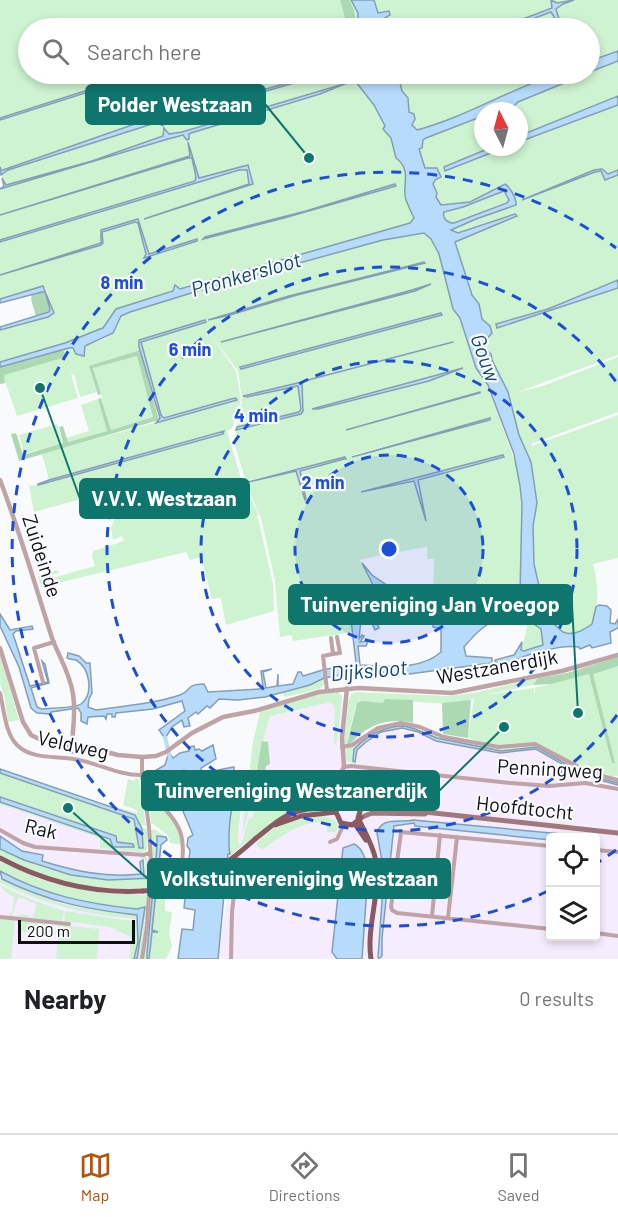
<!DOCTYPE html>
<style>
:root{--surface:#fff;--page:#f6f6f6;--text:#202124;--muted:#757577;--line:#e0e0e0;--accent:#b45309}
body{margin:0;font-family:Barlow,sans-serif;background:var(--page);color:var(--text)}
.controls{position:absolute;right:18px;bottom:18px;display:grid;overflow:hidden;border-radius:6px;box-shadow:0 3px 9px #0003}
.controls button{width:54px;height:54px;display:grid;place-items:center;padding:0;border:0;border-bottom:2px solid var(--line);background:var(--surface);color:var(--text);font:30px sans-serif}
.compass{position:absolute;left:474px;top:102px;width:54px;height:54px;border-radius:50%;background:var(--surface);box-shadow:0 3px 9px #0003;rotate:354deg}
.scale{position:absolute;left:18px;bottom:15px;width:117px;box-sizing:border-box;padding-left:6px;border:3px solid #101011;border-top:0;font-size:16px;line-height:21px;white-space:nowrap;color:#101011;-webkit-text-stroke:4px #f9fafc;paint-order:stroke}
.list{margin:0;padding:0;list-style:none}
h2{display:flex;justify-content:space-between;align-items:center;height:78px;margin:0;padding:0 24px;font-size:26px}
h2 small{font-size:20px;font-weight:400;color:var(--muted)}
.icon{flex:none;width:33px;height:33px;fill:none;stroke:currentColor;stroke-width:2;stroke-linecap:round;stroke-linejoin:round}
.map{position:relative;flex:none;width:618px;height:959px;overflow:hidden}
.search{position:absolute;background:var(--surface);box-shadow:0 3px 9px #0003;left:18px;right:18px;top:18px;height:66px;display:flex;align-items:center;gap:15px;box-sizing:border-box;padding:0 21px;border-radius:33px;color:var(--muted);font-size:22px}
.sheet{height:174px;background:var(--surface)}
nav{display:flex;justify-content:space-around;align-items:center;box-sizing:border-box;height:84px;border-top:2px solid var(--line);background:var(--surface);font-size:16px;color:var(--muted)}
nav a{display:grid;justify-items:center;gap:3px}
nav .on{color:var(--accent)}
.map>svg:first-child{display:block}
.industrial{fill:#f5ecfd;fill-rule:evenodd}
.green{fill:#cdf3d1;fill-rule:evenodd}
.forest{fill:#acd9b1}
.water{fill:#b7dbfb;stroke:#859eb5;stroke-width:1.5;fill-rule:evenodd}
.lines{fill:none;stroke-linecap:round;stroke-linejoin:round}
.stream{stroke:#859eb5;stroke-width:1.5}
.canal{stroke:#b7dbfb;stroke-width:4}
.minor{stroke:#bfa3a6;stroke-width:4}
.tertiary{stroke:#bfa3a6;stroke-width:4.5}
.secondary{stroke:#a0787d;stroke-width:5}
.primary{stroke:#895a60;stroke-width:5}
.primary-bridge{stroke:#895a60;stroke-width:5}
.ring{fill:none;stroke:#1d4ed8;stroke-width:3;stroke-dasharray:10 8}
.labels{text-anchor:middle;stroke-width:4.5;stroke-linejoin:round;paint-order:stroke}
.street-label{font-size:20px;fill:#101011;stroke:#f9fafc}
.water-label{font-size:21px;font-style:italic;fill:#12466b;stroke:#f9fafc}
.centre{fill:#1d4ed8;stroke:#f9fafc;stroke-width:3}
.ring-label{font-size:18px;text-anchor:middle;font-weight:bold;fill:#1d4ed8;stroke:#f9fafc;stroke-width:4.5;stroke-linejoin:round;paint-order:stroke}
.leader{fill:none;stroke:#0f766e;stroke-width:2}
.callout-dot{fill:#0f766e;stroke:#f9fafc;stroke-width:2}
.callout{fill:#0f766e;stroke:#0f766e;stroke-width:2}
.callout-label{font-size:21px;text-anchor:middle;font-weight:bold;fill:#fff}
</style>
<div class="map">
<svg width="618" height="959" viewBox="0 0 618 959">
<rect width="100%" height="100%" fill="#f9fafc"/>
<!-- industrial -->
<path class="industrial" d="M352,700L347,742L382,727L446,739L537,745L578,768L618,780V959H217L260,709ZM550,838H596V936H550Z
M0,802L142,849L146,853V857L149,860V881L141,959H0Z"/>
<!-- green -->
<path class="green" d="M0,0H618V280L552,308L553,310L618,288V355L515,393L543,386L618,357V412L531,444L532,446L618,415V558L593,564C598,584 600,606 592,624C585,629 576,635 566,633C561,632 559,628 554,625C544,618 534,608 541,595L534,564L533,526L537,502L531,463L519,435L508,392L492,360L490,354L485,348L488,336L464,331L476,368L488,385L517,468L522,504L521,590L516,598L462,608L460,614L445,616L444,609L434,610L431,605L437,603L436,598L433,597L434,559H427V547L386,554L360,560L373,585L371,587L351,591L349,594L353,632L293,641L292,635L280,637L275,581L261,518L247,486L234,442L242,400L238,371L209,332L236,371L241,400L232,428L227,431L242,482L258,513V516L255,518H258L273,584L274,611L226,625L221,598L212,599L201,557L190,560L186,552L41,587L38,576L58,570L59,573L41,577L42,581L95,566L92,556L93,551L124,541L122,536L113,540L111,528L114,520L106,492L34,512L29,486H26L39,485L223,434L224,431L52,480H49L42,454L236,400L231,399L164,418L161,415L141,342L206,322L139,340L140,350L90,366L97,392L80,397L74,374L71,375L78,398L17,416L3,375L65,357L63,350L69,348L85,355V346C96,342 111,339 116,327C119,321 118,318 124,314L186,294L175,285L173,291L116,309L103,328L100,329L65,343L0,362V330L48,317L54,312L46,288L0,299V189L5,187L0,169ZM28,28H590V74H28ZM483,111H519V147H483ZM463,369L429,381L312,410ZM302,382L303,411L301,414L237,429L239,426L299,412L301,409L298,386L247,397L243,395ZM480,392V394L346,429ZM490,418L443,433L352,457L353,455ZM503,456V457L418,480L427,521L414,481L362,493ZM344,457V459L300,471L306,500L296,471L250,482L249,480L255,479Z
M137,356L154,417L111,430L93,368Z
M98,399L107,431L68,442L66,438L89,431L81,405Z
M57,424L62,443L24,454L19,435Z
M533,618L541,628L543,645L528,651H521L528,624Z
M0,655L19,720L8,722L5,699L0,683Z
M618,666V776H611L618,779L609,776V774H606L605,776L585,770L535,742L505,746L441,735L415,725L437,734L483,742L468,738L474,698C457,709 408,700 386,699L383,703L359,702L355,707L347,744L344,743L349,699L351,694L356,692L448,696L473,693L538,678L533,685L485,695L534,688L535,696V688Z
M324,678L325,683L320,689L285,697L283,695V693Z
M337,691L342,696L337,742L334,745L335,708L331,702L270,716L260,750L258,777L253,795L258,801L264,798L259,804L260,807L276,809L295,800L325,793L323,790L304,792L272,803H265V798C290,791 313,786 339,785L337,797L329,805L289,813L277,819L228,857L230,853C226,834 234,801 235,780H244L238,835V846L242,842L249,818H253L254,809H249L242,836L253,742L260,712L263,709L301,698Z
M404,724L441,737L497,748L537,745L585,772L618,781V783L583,774L537,747L501,751L437,738L415,729L404,726L383,729L370,736L354,749L353,761L357,765L347,761L345,750C361,737 382,724 404,724Z
M0,773L134,819L139,847L141,849L143,847L141,829L135,815L119,810V808L137,813V810L123,805L128,779L135,781V778L139,779L146,826L142,825L143,828L147,829V850L143,852L100,848V838L0,804V802L110,839L114,847H134L133,844L117,842L116,836L0,797Z
M149,797H151L175,822L183,845L170,843L167,834L151,823Z
M324,816L336,821L338,825L336,832H327V823C305,818 279,837 262,850L256,844C272,822 299,819 324,816Z
M154,829L166,837L157,836L156,838L157,844L147,959H143L151,892V830Z
M0,849C45,872 95,885 145,877L146,860L142,858L141,861L140,857H146L149,863L148,867L149,881L146,919L143,920L146,924L141,959H137L144,907C136,911 126,908 117,907C74,902 38,889 0,871V861L37,878L56,884L96,892L143,895L148,894L147,888C108,890 66,887 29,870C20,866 13,861 4,858L0,856Z
M158,873V880L172,881L171,891L165,892V911L172,912L169,934L172,946L166,959H149Z
M0,878C23,889 46,900 71,906C93,911 115,912 137,915L138,942L134,959H129L131,937L110,927L64,921L65,911L136,922V919C88,915 51,906 7,886L0,883Z
M0,885L32,900L64,911L62,921L16,916L22,914L33,917L37,904L18,897L12,916H9V913H12L14,897L4,891Z
M0,919L15,920L11,959H0Z
M22,921L51,924L53,926L52,935L20,931Z
M58,925L99,929L97,959H56L58,936L55,935Z"/>
<!-- forest -->
<path class="forest" d="M340,0H349C355,11 356,16 354,28H348Z
M38,292H44L50,309L49,312L36,317L31,299L32,294Z
M63,350L66,357L4,375L5,383L0,384V367Z
M140,350L159,420L19,461L11,434L15,433L17,435L23,455L63,443L59,427L63,426L68,442L107,431L98,399L101,398L111,430L153,417L137,356L93,368L101,394L98,395L90,369L89,366Z
M618,657V666L593,674L615,763H612L589,674L551,684L533,685L538,678L567,673Z
M385,699L413,700V723C388,717 367,725 350,744H347L357,703L362,701L383,703Z
M471,700L468,738L443,734L442,703Z
M262,741L268,742L270,764L266,766C265,776 261,788 264,798L255,801C253,795 260,750 262,741Z"/>
<!-- water -->
<path class="water" d="M351,0H374L378,13L389,11L390,15L380,21L381,28H358V13Z
M551,0L557,3L574,0L563,4L556,9C559,20 560,25 571,24L573,28H561L551,12L519,24L499,28L552,8Z
M618,51V61L590,72V61Z
M138,74H145L0,120V118Z
M319,74H325L170,119L163,122V126L158,123L152,124L8,170L1,175L0,167L1,170H3L152,118L168,116L166,101H161L167,97H173L167,101L171,114L174,115Z
M359,74H398L402,91L408,98L409,112L414,114L415,119L412,125L417,130C466,117 509,89 558,74C566,72 577,74 586,74L518,102L514,106L517,111H510L508,108L498,111H483V116L426,138L423,140L422,148L419,149L425,168H437L441,177L435,180L433,184L437,193L436,197L441,205L470,202L505,184C510,187 517,199 516,205L476,219L451,230L458,233L515,214L517,216L455,242L472,295L479,304L482,319L490,326L492,333L485,341V348L491,354L492,360L508,392L519,435L531,462L537,503L533,526L534,564L541,595C534,608 544,618 555,625C559,628 561,632 566,633C576,635 585,629 592,624L596,607L599,605L607,606L611,610L610,623L615,624L618,619V628L610,632L611,643L592,648L590,645L580,649L579,647C559,644 516,657 505,666L504,664L495,662V660L514,655L522,642L521,650L524,651L543,645L541,629L534,624C535,595 495,618 484,627C477,632 469,641 464,647L466,656L492,658V663L409,674L381,672H356L324,678L310,685L265,697L238,700L219,699L210,708L207,706L198,714L196,712L188,718L190,726L184,727L182,720L172,727L166,737H164L159,730L185,711L182,701L153,709L116,713L115,717H112V714H107L106,719L104,716L88,717L87,724L81,721V713L78,708L51,712L50,714L37,713L31,708L19,667L0,626V614L10,630L32,626L33,629L16,631L13,634L30,686L48,682L42,661L45,664L49,683L31,688L37,707L42,709C51,708 75,708 81,704C94,694 90,668 76,660C76,660 68,659 67,658L68,653L79,656L86,663H90L92,693L89,699L88,707L96,710C124,706 153,704 180,695C192,691 185,684 204,684L208,692L260,689L263,687L261,671L272,669L263,672L266,688L277,686L278,674V686L293,684L298,672H301L303,676L326,669L353,666L356,663L348,594L351,591L371,587L373,585L362,563L372,575L394,590L397,605L390,611L376,615L374,617L379,628L375,630C372,623 371,619 362,617L361,620L359,639L362,635L364,636L360,642L367,641V644L366,646H358L360,665C386,666 420,671 441,652V629L433,627V616L460,614L462,608C478,605 510,605 520,593L522,504L520,486L514,454L488,385L476,368L460,318L453,309L439,254L431,239L424,233L383,240L201,290L130,312L121,316L113,333L85,346L84,356L76,354L73,348H69L0,367V362L65,343L100,329L103,328L116,309L173,291L175,285L180,289L410,223L414,218C411,212 408,205 406,200C401,188 413,170 396,158L391,138L383,129L385,126L374,105L356,82ZM504,191L509,200L507,203L454,223C448,223 442,219 444,212L463,207ZM380,589L384,598L381,599L382,601L385,602V608L372,614L356,615L352,594Z
M347,83L320,94L191,133L189,134V139L187,140L183,135L168,139L0,189L4,186L2,178L6,185L92,161L163,136L164,128L169,134L182,132Z
M618,96V105L519,142V136Z
M188,142L199,178L248,165L253,184L144,219L249,184L247,170H239L0,242V240L195,181L196,177L192,158H188L0,215L190,156Z
M492,147H506L445,171L444,167Z
M602,169L608,174L618,170V175L605,180L601,171L595,172L522,200L594,170Z
M395,184L396,186L284,218L203,239L205,237L306,211Z
M138,219L149,254L197,239V241L144,258L146,254L138,223L135,222L102,232L103,243L101,245L0,275L101,243V230Z
M424,262L425,263L297,295L230,315L208,320L289,296Z
M618,280V288L497,328L496,324L548,309Z
M431,284L415,291L221,342L412,290Z
M43,286L54,313L48,317L0,330V327L49,312L50,309L45,292H42L0,303V299Z
M441,313L442,315L241,369L240,367Z
M205,320L206,322L200,324L141,342L161,415L164,418L231,399L236,398L237,400L156,423L160,418L139,347V340Z
M463,368L429,381L318,409H312Z
M302,382L303,411L301,414L236,430L237,427L241,426L299,412L301,409L298,386L247,397L243,396Z
M480,392V393L346,430Z
M490,418V420L352,457Z
M224,431L223,434L38,485V484L49,480Z
M503,455L504,457L418,480L426,521L414,481L361,492Z
M345,457L346,459H344L300,471L306,499L305,500L296,471L248,482Z
M404,726L415,729L437,738L501,751L537,747L583,774L618,783V785L581,775L536,749L500,753L436,741L418,732L402,728L381,732L366,742L357,750L355,762L353,761L354,749C368,735 384,726 404,726Z
M213,745L216,759L201,768L202,773L234,767V794L238,801C237,802 232,809 232,809C229,819 228,846 230,854H228L227,863L218,959H178L182,929L193,930L195,910L184,908L190,850L187,846L188,838L193,835L177,797L168,799L163,793L195,782L184,770L149,780L148,775L165,765L168,755L170,754L173,758L180,753L189,751L188,747L194,746L195,750L199,749L202,751Z
M0,769L135,815L142,829L143,848H139L134,819L0,773Z
M0,797L116,836L117,842L133,844L134,847H113L110,839L0,802Z
M413,820L594,837L550,838V840L415,826L414,823L394,826L382,938V956L379,959L378,957L384,872L377,833C382,816 399,823 413,820Z
M0,836L22,851L43,855L42,861C74,871 106,878 141,874L140,862L143,860L144,876L154,877C156,864 157,849 157,836L166,837L167,840L161,845L152,930L158,932H152L149,959H147V953L154,878L108,880L71,875L24,860L0,849Z
M354,844C364,849 366,861 368,872L362,959H337L332,952L343,848Z
M0,871C43,895 88,904 137,909L145,907L137,959H134L138,942L137,915C85,909 49,902 2,879Z"/>
<g class="lines">
<!-- stream -->
<path class="stream" d="M308,380L453,342"/>
<!-- canal -->
<path class="canal" d="M165,737L170,758"/>
<!-- minor -->
<path class="minor" d="M333,654L340,653L337,637
M43,682L34,648L54,642
M327,690L323,656L333,654L331,638
M0,693C4,709 5,733 17,745C33,761 59,755 79,760C100,764 121,776 142,775
M342,747L352,745L378,728L401,723L420,727L444,737L499,747L535,744L588,772L618,780
M344,767L351,766L511,783L549,786L585,783L618,789
M145,795H151C185,828 186,834 180,881
M407,800L409,773
M0,830L23,843L35,847L144,855L149,853
M330,842L337,839L344,824
M550,846L401,832L391,907L392,910L397,913L550,929
M596,850L618,852
M432,916L440,835
M0,917L69,924
M448,918L457,837
M596,933L618,936
M142,959L147,926L151,864L149,827L142,775V757
M231,959L232,912L238,859"/>
<!-- tertiary -->
<path class="tertiary" d="M0,480C20,532 35,585 52,638C59,657 70,673 73,694C76,711 73,727 72,744
M0,648L23,722L31,735L45,742L84,746L118,755L142,757L156,756L166,752L192,733L223,717L254,711L319,692L359,688L452,693L562,671L618,655
M343,797L340,774L344,767L342,738L347,688"/>
<!-- secondary -->
<path class="secondary" d="M360,805L618,833
M362,817L372,813L425,814"/>
<!-- primary -->
<path class="primary" d="M338,803L336,812L341,823L352,825L361,818
M355,824L366,840
M275,825L301,816L336,812
M255,839C271,827 284,813 304,810C312,808 320,809 328,808C337,806 352,780 361,808L358,818C365,832 373,845 376,861C381,893 366,927 371,959
M0,858C45,882 92,894 143,891"/>
<!-- primary-bridge -->
<path class="primary-bridge" d="M143,891C191,888 220,871 255,839"/>
</g>
<!-- distance rings -->
<circle cx="389" cy="549" r="94" fill="#1d4ed8" fill-opacity=".12"/>
<g class="ring">
<circle cx="389" cy="549" r="94"/>
<circle cx="389" cy="549" r="188"/>
<path d="M617 715A282 282 0 1 1 617 383"/>
<path d="M616 850A377 377 0 0 1 597 863M548 891A377 377 0 1 1 616 248"/>
</g>
<g class="labels">
<!-- street labels -->
<g class="street-label">
<text transform="translate(42 556) rotate(72)" y="7">Zuideinde</text>
<text transform="translate(497 667) rotate(-10)" y="7">Westzanerdijk</text>
<text transform="translate(73 745) rotate(12)" y="7">Veldweg</text>
<text transform="translate(550 769) rotate(3)" y="7">Penningweg</text>
<text transform="translate(525 808) rotate(6)" y="7">Hoofdtocht</text>
<text transform="translate(41 829) rotate(13)" y="7">Rak</text>
</g>
<!-- water labels -->
<g class="water-label">
<text transform="translate(246 275) rotate(-16)" y="7">Pronkersloot</text>
<text transform="translate(485 358) rotate(70)" y="7">Gouw</text>
<text transform="translate(369 671) rotate(-5)" y="7">Dijksloot</text>
</g>
</g>
<circle cx="389" cy="549" r="9" class="centre"/>
<g class="ring-label">
<text x="122" y="289">8 min</text>
<text x="190" y="356">6 min</text>
<text x="256" y="422">4 min</text>
<text x="323" y="489">2 min</text>
</g>
<!-- callouts -->
<path class="leader" d="M309 158L265 104M40 388L80 499M578 713L572 605M504 727L439 791M68 808L148 879"/>
<g class="callout-dot">
<circle cx="309" cy="158" r="6"/>
<circle cx="40" cy="388" r="6"/>
<circle cx="578" cy="713" r="6"/>
<circle cx="504" cy="727" r="6"/>
<circle cx="68" cy="808" r="6"/>
</g>
<g class="callout">
<rect x="86" y="85" width="179" height="39" rx="6"/>
<rect x="80" y="479" width="169" height="39" rx="6"/>
<rect x="289" y="585" width="283" height="39" rx="6"/>
<rect x="142" y="771" width="297" height="39" rx="6"/>
<rect x="148" y="859" width="302" height="39" rx="6"/>
</g>
<g class="callout-label">
<text x="175" y="112">Polder Westzaan</text>
<text x="164" y="506">V.V.V. Westzaan</text>
<text x="430" y="612">Tuinvereniging Jan Vroegop</text>
<text x="291" y="798">Tuinvereniging Westzanerdijk</text>
<text x="299" y="886">Volkstuinvereniging Westzaan</text>
</g>
</svg>
<div class="controls">
<button><svg class="icon" aria-label="locate" viewBox="0 0 24 24"><circle cx="12" cy="12" r="6"/><path d="M12 2v4M12 18v4M2 12h4M18 12h4"/></svg></button>
<button><svg class="icon" aria-label="layers" viewBox="0 0 24 24"><path d="M12 4l9 5-9 5-9-5zM3 14l9 5 9-5"/></svg></button>
</div>
<svg class="compass" viewBox="-18 -18 36 36"><path d="M0-13l5 13h-10z" fill="#e53935"/><path d="M0 13l5-13h-10z" fill="#757577"/></svg>
<div class="scale">200 m</div>
<div class="search"><svg class="icon" aria-label="search" viewBox="0 0 24 24"><circle cx="10" cy="10" r="6"/><path d="M15 15l6 6"/></svg>Search here</div>
</div>
<section class="sheet">
<h2>Nearby<small>0 results</small></h2>
<ul class="list">
</ul>
</section>
<nav>
<a class="on"><svg class="icon" aria-label="map" viewBox="0 0 24 24"><path d="M3 6l6-2 6 2 6-2v14l-6 2-6-2-6 2zM9 4v14M15 6v14"/></svg>Map</a>
<a><svg class="icon" aria-label="directions" viewBox="0 0 24 24"><path d="M12 3l9 9-9 9-9-9zM9 14v-3h6M13 9l2 2-2 2"/></svg>Directions</a>
<a><svg class="icon" aria-label="saved" viewBox="0 0 24 24"><path d="M7 4h10v16l-5-4-5 4z"/></svg>Saved</a>
</nav>
